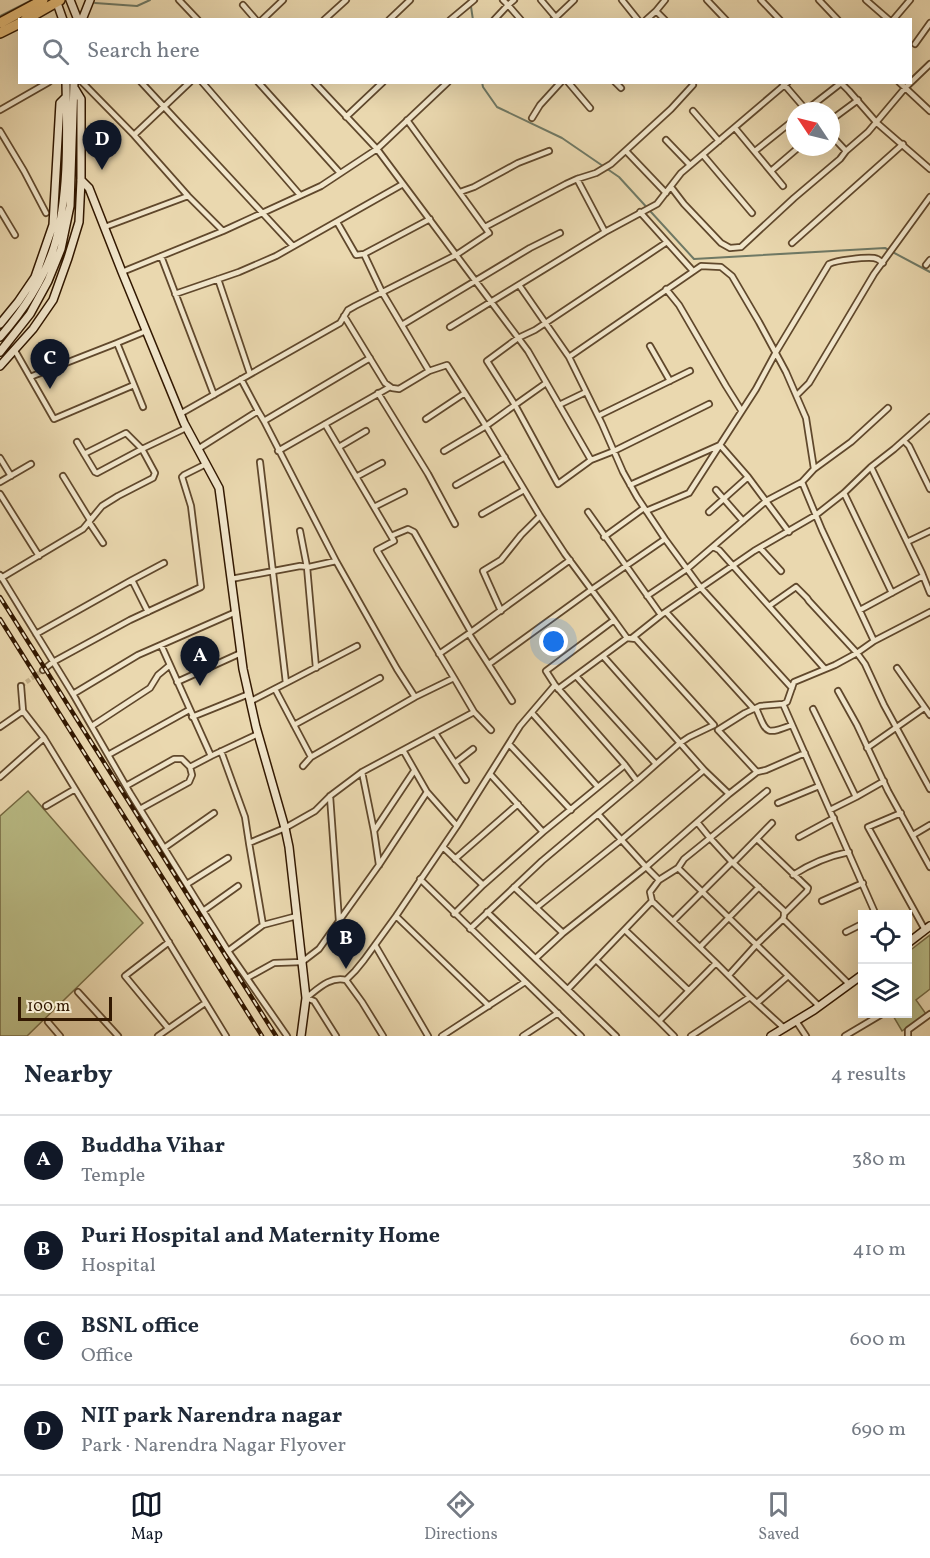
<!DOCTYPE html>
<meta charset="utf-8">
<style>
:root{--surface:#fff;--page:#f6f6f7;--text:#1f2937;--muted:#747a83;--line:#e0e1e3;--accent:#111827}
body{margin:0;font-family:Vollkorn,serif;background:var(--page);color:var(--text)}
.controls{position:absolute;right:18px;bottom:18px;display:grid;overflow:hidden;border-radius:0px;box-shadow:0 6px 24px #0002}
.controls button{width:54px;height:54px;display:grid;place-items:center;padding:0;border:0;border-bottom:2px solid var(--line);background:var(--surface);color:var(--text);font:30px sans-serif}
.compass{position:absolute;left:786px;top:102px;width:54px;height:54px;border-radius:50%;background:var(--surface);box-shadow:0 6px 24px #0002;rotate:305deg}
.scale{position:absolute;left:18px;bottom:15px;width:94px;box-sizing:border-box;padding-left:6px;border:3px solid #321801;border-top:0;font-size:16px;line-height:21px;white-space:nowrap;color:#321801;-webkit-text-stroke:4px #f1e6cb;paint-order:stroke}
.you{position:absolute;left:554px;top:642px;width:21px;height:21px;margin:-15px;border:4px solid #fff;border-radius:50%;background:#1a73e8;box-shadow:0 0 0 9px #1a73e833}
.badge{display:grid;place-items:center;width:39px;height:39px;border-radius:50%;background:var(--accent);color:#fff;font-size:20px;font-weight:700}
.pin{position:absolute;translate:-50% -50px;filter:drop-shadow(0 2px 3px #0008)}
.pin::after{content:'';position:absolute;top:32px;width:21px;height:18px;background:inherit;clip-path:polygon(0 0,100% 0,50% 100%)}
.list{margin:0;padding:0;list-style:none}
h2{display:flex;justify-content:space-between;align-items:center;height:78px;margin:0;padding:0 24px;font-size:26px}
h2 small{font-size:20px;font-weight:400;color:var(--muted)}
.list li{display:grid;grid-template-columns:39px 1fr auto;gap:18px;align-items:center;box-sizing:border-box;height:90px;padding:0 24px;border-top:2px solid var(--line)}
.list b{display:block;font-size:22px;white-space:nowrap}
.list p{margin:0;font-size:20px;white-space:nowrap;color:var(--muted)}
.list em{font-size:20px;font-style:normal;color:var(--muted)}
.icon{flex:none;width:33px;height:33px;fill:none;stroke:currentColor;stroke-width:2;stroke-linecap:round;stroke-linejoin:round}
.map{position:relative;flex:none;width:930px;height:1036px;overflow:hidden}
.search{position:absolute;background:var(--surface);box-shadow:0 6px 24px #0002;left:18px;right:18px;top:18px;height:66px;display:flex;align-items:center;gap:15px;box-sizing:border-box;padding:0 21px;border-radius:0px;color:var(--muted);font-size:22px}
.sheet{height:438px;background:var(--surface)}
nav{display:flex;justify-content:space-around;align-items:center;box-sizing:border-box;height:84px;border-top:2px solid var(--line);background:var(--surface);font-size:16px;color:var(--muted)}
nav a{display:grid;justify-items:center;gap:3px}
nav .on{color:var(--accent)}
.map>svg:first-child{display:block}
.green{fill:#bbbe88;stroke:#766b44;stroke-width:1.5}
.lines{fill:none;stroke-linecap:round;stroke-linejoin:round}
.stream{stroke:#6f7965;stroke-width:2}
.street-tunnel{stroke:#c5b28c;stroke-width:4.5;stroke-dasharray:4.5 2;stroke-linecap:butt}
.street-casing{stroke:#60482c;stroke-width:8}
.secondary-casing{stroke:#321801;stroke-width:10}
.highway-casing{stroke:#321801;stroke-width:12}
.street{stroke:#f1e6cb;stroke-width:4.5}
.secondary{stroke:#f1e6cb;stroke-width:7}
.highway{stroke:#e5bc78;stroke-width:9}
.rail-casing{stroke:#321801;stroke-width:4.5}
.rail{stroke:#f1e6cb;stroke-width:2;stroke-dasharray:7;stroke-linecap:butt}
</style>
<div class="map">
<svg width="930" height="1036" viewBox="0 0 930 1036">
<rect width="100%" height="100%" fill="#ead8af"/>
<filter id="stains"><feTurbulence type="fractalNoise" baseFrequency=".00333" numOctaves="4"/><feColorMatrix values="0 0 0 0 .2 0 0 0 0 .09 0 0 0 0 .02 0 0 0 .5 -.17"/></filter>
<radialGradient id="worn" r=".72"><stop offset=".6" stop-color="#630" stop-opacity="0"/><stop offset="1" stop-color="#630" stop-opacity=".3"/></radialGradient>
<!-- green -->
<path class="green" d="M28,791L143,923L27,1036H0V816Z
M930,935V989L916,1000L926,1014L902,1031L892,1014H908V952Z"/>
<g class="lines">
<!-- stream -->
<path class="stream" d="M470,0L473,20
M95,3L137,6L150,0
M0,16L32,0
M482,82L483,87L497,107L562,138L619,177L694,259L885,248L930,272"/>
<!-- street-tunnel -->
<path class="street-tunnel" d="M21,686L43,670"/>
<defs>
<path id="street" d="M179,0L198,20
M514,0L508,5L521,20
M541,0L558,20
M622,0L638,20
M707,0L726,20
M761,0L780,20
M819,0L838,20
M866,0L889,20
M243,5L256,20
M656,11L665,20
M262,20L283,0
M324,20L346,0
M389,20L410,0
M450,20L474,0
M494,20L508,5L503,0
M553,20L574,0
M646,20L656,11L665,0
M893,20L910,0
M915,44L930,23
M82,82L134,135L188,196L223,231L321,186L377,149L314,82
M141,82L293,246
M202,82L300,195
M258,82L340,173
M568,82L590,108
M615,82L621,88
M782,82L807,111
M840,82L849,91L877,123L930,169
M899,82L930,111
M0,110L49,82
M693,111L719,141
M805,111L841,83
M346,117L383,82
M532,118L540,105L561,82
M831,120L858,100
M735,128L783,186
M0,131L24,171L46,213
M134,135L190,82
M831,135L846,151
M666,140L690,165
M626,151L666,193
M755,151L795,119
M703,155L752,213
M771,171L799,147
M577,179L605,232
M671,187L684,204L721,243L730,248L741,247L794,198L840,159L846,151L868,132L905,88L930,64
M460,192L474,187L518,163L549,151
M0,210L15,235
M640,212L693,271
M337,222L356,255L364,254
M105,227L188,196
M485,227L566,184L577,179L596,173L611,164L671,109L693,85
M792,243L903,144
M161,256L214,395
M926,265L930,260
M122,272L223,231
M218,279L250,374
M519,285L569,357L602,424L623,472L637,497L665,539L701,588L792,688
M666,289L679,305L726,386L741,410
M175,294L239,272L276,256L403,184
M344,316L385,383L392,388L399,389L429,371L447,365L486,426L515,405L558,484L591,460L528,351L456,255L489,233L407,120
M402,325L530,248L560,233
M450,327L605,232L657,204L681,173L788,82
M650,346L670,381
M14,349L30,377L117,343
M569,357L701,266L721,267L732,276L759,322L786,372L806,418L814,469L802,482L766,501L687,569L647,596
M429,371L382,292L364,254L430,219
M30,377L54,419L134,385
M241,379L258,411
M546,383L515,405L487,361L518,338L535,330L667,242
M378,393L428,474L455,524
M797,395L809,383L874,274L930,197
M559,405L586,392
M143,407L117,343L146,331
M180,414L340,323L348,310L355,306L456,255L377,149L448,82
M598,416L690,371
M426,419L465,393
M325,424L394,541L377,550L454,678L415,697L397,669L336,561
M904,441L909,446L930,489
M77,442L95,472L97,473L142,449L126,433L84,454
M720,445L748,477L789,532
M339,447L366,431
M198,449L258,411L264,421L370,358
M278,451L390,387
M0,458L11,476
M591,460L614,451L709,404
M871,467L922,573L930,593
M814,469L851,442L888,408
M63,476L90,520
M356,477L382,463
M0,482L31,464
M456,485L505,457
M630,485L720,445
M716,490L743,521
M844,493L892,593
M0,494L39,556
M374,507L404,492
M646,511L689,493L756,389L776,352L829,264C837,260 865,257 874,258C879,259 879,260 883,263
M588,512L661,615
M709,512L748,477
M482,514L524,490
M89,522L103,543
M300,531L307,567L316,668
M391,536L408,529L414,532L471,632L439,654
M604,537L644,508
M907,542L930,531
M713,547L719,550L825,669
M760,548L781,571
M0,575L73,694L138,655L236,612
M1,578L83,529L102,506L118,496L153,478L155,473L142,449L186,428
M231,579L300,566L309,567L336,561L264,421
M132,580L164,563
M769,606L796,587L807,598L809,601L857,653L874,641L822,530L802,482
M860,610L923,576
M501,611L483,571L501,560L521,535L540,516
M666,612L754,709
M471,632L570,560
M36,634L132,580L148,612
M469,634L512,701
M632,638L661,615L754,551L816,515L844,493L871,467L894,449L930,417
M874,641L930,612
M161,645L211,756L258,734
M603,656L680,743L689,737L714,725L636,639L627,638
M489,664L591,590L665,539
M897,668L930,715
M43,670L53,662L130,620L201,587L191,506L182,477L184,475L206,464
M576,676L656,764
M177,682L241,653
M286,683L357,646
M21,686L23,711
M275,689L311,757L415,697
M558,689L627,638L614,620
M838,691L857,725L888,791L930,867
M73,694L130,793L228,951L263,925
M251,701L286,683L260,462
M783,704L787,702L794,682L835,665L857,653L865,664L884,705L930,789
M756,708C767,734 765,735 792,725
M813,709L856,797L884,781
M474,712L491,730
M532,713L598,787
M192,717L249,694
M294,725L380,678
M92,726L150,688L158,675L170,665
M0,727L23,711L44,738L0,777
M718,730L745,713L760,706L783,704L876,915
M718,730L757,772L729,794
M435,733L466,780
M44,738L226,1036
M509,744L571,810
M867,748L924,708
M221,751L245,817L249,843L285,828L315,811L330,796L362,772L474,712L454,678
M108,755L189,710
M455,763L473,749
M303,766L311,757
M362,772L374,831
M757,772L766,770L805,753
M490,774L543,832L625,765L555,685
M637,781L680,743L704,770
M126,786L174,759H182L190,767L211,756
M427,792L457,826
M330,796L339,921
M778,803L819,786
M46,806L75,789
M140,809L189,782L192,775L190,767
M830,810L856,797
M901,813L868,827L925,930
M697,822L710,838L767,791
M913,835L930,825
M799,837L834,818
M757,839L808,888L807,891L785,913
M249,843L263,925L297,916
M443,847L483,885
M164,848L214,813
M455,859L518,804
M733,863L772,823
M379,865L374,831L414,771
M678,868L684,859L710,838L731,861L784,911V916L783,919L756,945L729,975
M793,875C810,864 829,856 849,852
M420,879L581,1036
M659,880L678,868L819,1006
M187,884L228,858
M514,887L563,933L536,958
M822,901L863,883
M536,908L621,840L704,770L729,794L646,867L659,880L650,892L652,901
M203,911L238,886
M487,912L616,1036
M454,914L483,885L543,832
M396,916L489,1006
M783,919L849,984
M673,921L732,862
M470,929L542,861L637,781L625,765
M625,930L688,990
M846,932L862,924
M563,933L646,867L598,814
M375,945L428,1036
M700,947L759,887
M228,951L287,1036
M247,978L274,963L302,962L319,949L379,865L427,792L403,750
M346,980L362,1002L383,1036
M568,989L652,901L716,963L659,1021L596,960
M78,992L118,1036
M750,997L784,1028
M757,1003L788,976
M659,1021L674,1036
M796,1021L806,1036
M48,1022L60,1036
M168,1028L125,976L169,942
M158,1036L205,1003
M336,1036L314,1001L306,998C318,989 330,976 346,980L355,971L364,960L396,916L457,826L520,726L555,685L546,671L614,620L565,554L540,516L486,426L444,451
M442,1036L525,982
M523,1036L558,1013
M691,1036L750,997L716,963
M845,1036L882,1014
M908,1036V1030L930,1014"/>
<path id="secondary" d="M56,0L63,20
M70,0L78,20
M82,20L90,0
M81,180L89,188L122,272L184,423L219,488L243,669L256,727L285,828L289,847L306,998L301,1036
M0,324L18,302L35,277L53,225L60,103L66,97
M0,337C23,311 43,281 54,247C69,197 67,135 66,82
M0,352L30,314L48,281L61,249L70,206L74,82
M0,366L33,329L53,300L68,258L79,222L81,180V99L75,89
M908,943L930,926
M771,1036L814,1010L862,975"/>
<path id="highway" d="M25,20L60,0
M0,23L43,0
M0,33L20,23"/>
</defs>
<!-- street casing -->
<use href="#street" class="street-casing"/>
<!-- secondary casing -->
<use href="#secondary" class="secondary-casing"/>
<!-- highway casing -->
<use href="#highway" class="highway-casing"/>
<!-- street -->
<use href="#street" class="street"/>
<!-- secondary -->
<use href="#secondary" class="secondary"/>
<!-- highway -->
<use href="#highway" class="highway"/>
<defs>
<path id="rail" d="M0,597L276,1036
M0,619L262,1036"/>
</defs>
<!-- rail casing -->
<use href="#rail" class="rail-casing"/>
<!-- rail -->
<use href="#rail" class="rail"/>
</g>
<rect width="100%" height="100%" filter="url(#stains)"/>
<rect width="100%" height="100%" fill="url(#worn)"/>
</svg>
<div class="controls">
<button><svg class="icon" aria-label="locate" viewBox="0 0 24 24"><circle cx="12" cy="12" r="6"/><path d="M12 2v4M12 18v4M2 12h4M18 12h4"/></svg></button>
<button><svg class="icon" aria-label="layers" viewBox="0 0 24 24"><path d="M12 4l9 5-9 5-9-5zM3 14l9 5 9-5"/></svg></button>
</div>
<svg class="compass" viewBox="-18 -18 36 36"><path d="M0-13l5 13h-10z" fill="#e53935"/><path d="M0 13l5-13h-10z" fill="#747a83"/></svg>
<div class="scale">100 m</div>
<div class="you"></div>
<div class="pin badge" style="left:200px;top:686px">A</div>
<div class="pin badge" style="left:346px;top:969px">B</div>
<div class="pin badge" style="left:50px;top:389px">C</div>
<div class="pin badge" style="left:102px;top:170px">D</div>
<div class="search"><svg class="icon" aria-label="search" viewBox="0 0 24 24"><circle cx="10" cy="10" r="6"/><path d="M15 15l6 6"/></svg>Search here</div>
</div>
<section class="sheet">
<h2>Nearby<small>4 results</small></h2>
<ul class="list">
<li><span class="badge">A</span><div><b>Buddha Vihar</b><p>Temple</p></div><em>380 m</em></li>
<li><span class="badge">B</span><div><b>Puri Hospital and Maternity Home</b><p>Hospital</p></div><em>410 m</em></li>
<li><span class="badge">C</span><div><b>BSNL office</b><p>Office</p></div><em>600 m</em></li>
<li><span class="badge">D</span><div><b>NIT park Narendra nagar</b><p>Park · Narendra Nagar Flyover</p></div><em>690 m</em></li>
</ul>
</section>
<nav>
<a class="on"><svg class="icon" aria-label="map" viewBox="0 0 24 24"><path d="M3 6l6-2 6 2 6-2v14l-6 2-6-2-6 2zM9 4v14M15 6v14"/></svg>Map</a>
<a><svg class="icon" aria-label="directions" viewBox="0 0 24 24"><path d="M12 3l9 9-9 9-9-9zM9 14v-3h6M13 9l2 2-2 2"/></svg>Directions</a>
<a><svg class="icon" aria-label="saved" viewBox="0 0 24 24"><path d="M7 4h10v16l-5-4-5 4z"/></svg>Saved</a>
</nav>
